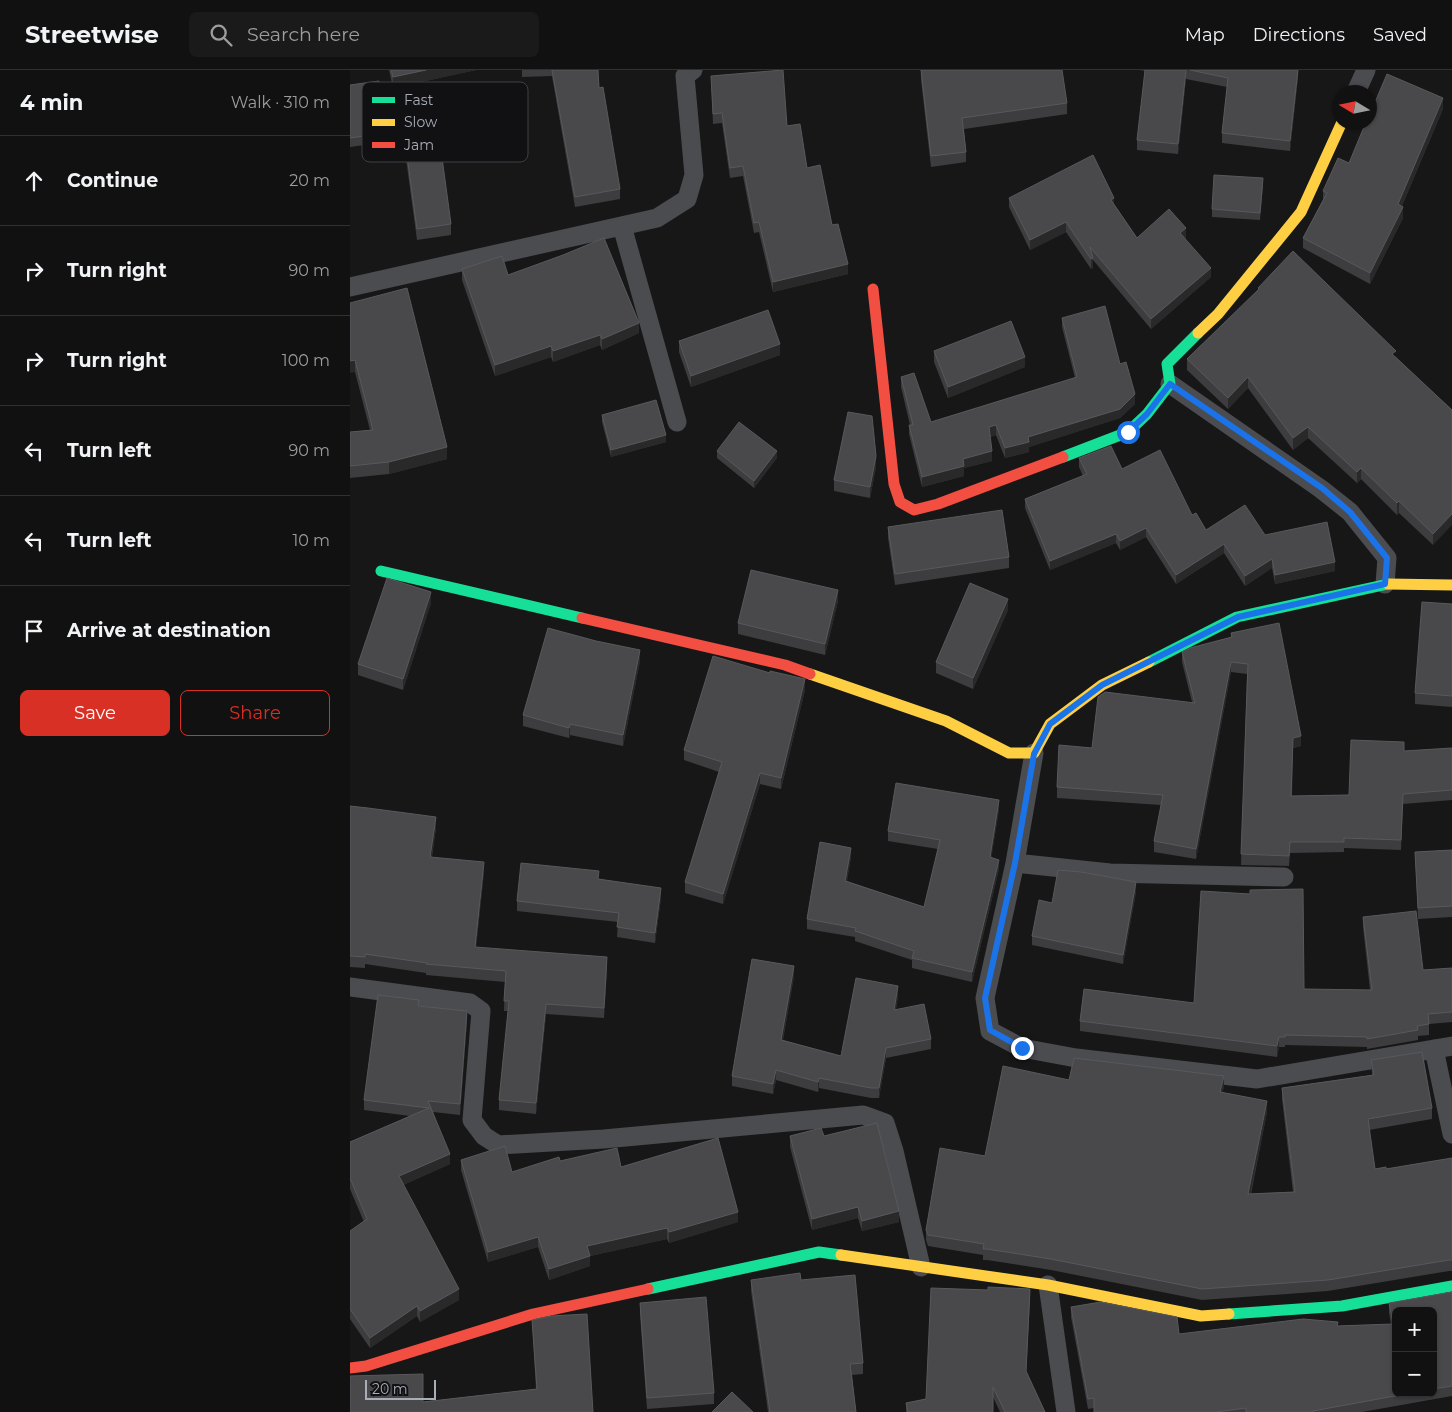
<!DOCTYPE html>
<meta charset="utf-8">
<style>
:root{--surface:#111;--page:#1a1a1a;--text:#f1f3f6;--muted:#9c9d9f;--line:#303131;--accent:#d93025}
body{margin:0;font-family:Montserrat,sans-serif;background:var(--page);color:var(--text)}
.controls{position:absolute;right:15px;bottom:15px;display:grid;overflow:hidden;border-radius:8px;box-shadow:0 1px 4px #0004}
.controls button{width:45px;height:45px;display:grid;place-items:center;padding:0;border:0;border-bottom:1px solid var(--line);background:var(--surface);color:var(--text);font:25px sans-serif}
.compass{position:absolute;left:982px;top:15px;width:45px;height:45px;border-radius:50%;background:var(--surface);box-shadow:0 1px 4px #0004;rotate:280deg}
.scale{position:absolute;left:15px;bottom:12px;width:71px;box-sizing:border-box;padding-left:5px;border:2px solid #a8adb8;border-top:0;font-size:14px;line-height:18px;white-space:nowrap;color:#a8adb8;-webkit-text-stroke:4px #111113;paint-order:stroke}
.stop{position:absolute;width:15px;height:15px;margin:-11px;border:4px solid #1a73e8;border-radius:50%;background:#fff}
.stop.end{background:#1a73e8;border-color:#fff;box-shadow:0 1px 5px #0008}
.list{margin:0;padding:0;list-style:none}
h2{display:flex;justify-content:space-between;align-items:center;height:65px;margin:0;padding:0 20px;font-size:21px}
h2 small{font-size:16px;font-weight:400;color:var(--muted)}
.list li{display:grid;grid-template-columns:32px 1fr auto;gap:15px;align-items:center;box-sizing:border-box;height:90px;padding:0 20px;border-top:1px solid var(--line)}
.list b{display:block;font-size:19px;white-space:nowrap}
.list em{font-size:16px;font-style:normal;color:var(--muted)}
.actions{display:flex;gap:10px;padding:15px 20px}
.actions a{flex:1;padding:11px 0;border:1px solid var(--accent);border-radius:8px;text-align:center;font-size:18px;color:var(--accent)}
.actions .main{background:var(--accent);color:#fff}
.icon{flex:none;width:28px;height:28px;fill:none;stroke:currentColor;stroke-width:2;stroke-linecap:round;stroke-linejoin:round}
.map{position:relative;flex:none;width:1102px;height:1342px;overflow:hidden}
header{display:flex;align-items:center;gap:30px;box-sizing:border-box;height:70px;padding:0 25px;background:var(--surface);border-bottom:1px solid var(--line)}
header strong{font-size:24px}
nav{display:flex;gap:28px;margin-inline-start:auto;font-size:18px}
.search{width:350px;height:45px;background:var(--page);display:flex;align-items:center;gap:12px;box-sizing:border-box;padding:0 18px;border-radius:8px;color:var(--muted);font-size:19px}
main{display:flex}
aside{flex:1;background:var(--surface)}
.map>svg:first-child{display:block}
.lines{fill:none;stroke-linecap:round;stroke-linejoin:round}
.street{stroke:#4b4c50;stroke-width:19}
.fast{stroke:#16e098;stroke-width:11}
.slow{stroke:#ffcf43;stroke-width:11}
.jam{stroke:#f24e42;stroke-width:11}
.wall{fill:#3d3d3f;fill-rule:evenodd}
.shaded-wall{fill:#29292a}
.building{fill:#49494c;stroke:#58595d}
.route{stroke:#1a73e8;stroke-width:6}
.key{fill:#111113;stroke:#3e4045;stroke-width:1}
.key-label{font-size:14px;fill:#a8adb8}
</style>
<header>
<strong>Streetwise</strong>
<div class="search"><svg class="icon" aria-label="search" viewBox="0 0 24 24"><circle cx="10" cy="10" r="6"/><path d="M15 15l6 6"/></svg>Search here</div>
<nav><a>Map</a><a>Directions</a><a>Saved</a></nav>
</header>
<main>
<aside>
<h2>4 min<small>Walk · 310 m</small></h2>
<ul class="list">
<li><svg class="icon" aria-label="ahead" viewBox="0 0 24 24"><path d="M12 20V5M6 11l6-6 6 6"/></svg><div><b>Continue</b></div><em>20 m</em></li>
<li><svg class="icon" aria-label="right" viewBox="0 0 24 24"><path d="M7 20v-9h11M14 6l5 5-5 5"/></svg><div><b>Turn right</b></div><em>90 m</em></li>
<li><svg class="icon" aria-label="right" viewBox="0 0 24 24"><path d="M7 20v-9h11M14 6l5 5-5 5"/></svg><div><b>Turn right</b></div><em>100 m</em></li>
<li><svg class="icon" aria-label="left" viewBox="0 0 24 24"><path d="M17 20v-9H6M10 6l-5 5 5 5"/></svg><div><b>Turn left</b></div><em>90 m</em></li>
<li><svg class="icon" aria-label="left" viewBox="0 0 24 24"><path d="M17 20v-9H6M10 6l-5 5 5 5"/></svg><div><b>Turn left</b></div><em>10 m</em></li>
<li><svg class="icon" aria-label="arrive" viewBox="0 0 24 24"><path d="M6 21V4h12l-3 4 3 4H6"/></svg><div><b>Arrive at destination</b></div></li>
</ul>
<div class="actions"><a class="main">Save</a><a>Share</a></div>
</aside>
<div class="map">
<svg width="1102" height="1342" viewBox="0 0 1102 1342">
<rect width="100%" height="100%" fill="#171717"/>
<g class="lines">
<!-- street -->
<path class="street" d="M1006,22L1016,0
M272,156L327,352
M0,217L307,148L337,129L344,105L335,6L343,0
M820,314L971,419L1000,442L1037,488L1035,514
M684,683L665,793L635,928L640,961L672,978L726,988L907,1009L1102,976
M665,793L760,803L934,807
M0,917L120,933L131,941L122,1050L134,1066L148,1075L254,1069L513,1045L535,1053L544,1081L571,1197
M1084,979L1102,1064
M698,1215L716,1342"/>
<!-- fast -->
<path class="fast" d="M713,387L778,362L797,344L820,314L817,294L848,263
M31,501L232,548
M799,592L887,547L1038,514
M298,1219L469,1182L491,1185
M879,1244L992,1236L1102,1216"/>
<!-- slow -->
<path class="slow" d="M848,263L868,244L951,142L992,52
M1038,514L1102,515
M460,604L596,651L659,683H684L700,654L752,615L799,592
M491,1185L698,1215L851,1246L879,1244"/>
<!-- jam -->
<path class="jam" d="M523,219L544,414L550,432L564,440L588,434L713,387
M232,548L435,595L460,604
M0,1298L16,1296L183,1244L298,1219"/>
</g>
<!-- wall -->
<path class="wall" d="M39,0H126L43,18Z
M172,0H248L249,18L270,119V129L225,137L202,6L172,7Z
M571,0L717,33V44L614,59L616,82V92L581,97L571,10Z
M790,0H948V7L940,81L872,73V63L877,17L836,9L828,84L787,80V70L795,1Z
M361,6L437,56L482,155L498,204L423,222L409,162L404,163L393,106L380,108L372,53L363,54Z
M0,15L36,63V72L0,77Z
M1093,39L1052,136L1053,148L1020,214L953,178V168L973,130V121L999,93Z
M53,56L101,154V165L67,170L53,67Z
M913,115L910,150L862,147V139Z
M659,128L764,135L787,168H836L835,169L861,207L801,259L743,190V198L741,199L716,162L680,180L659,137Z
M112,199L158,205L289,263L252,280L250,275L203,292L201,287L145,306L112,210Z
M908,218L1046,287L1102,340L1083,475L1049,443L1047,445L1011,409L1007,413L958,368L943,380L898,318L878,339L837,300V289L908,221Z
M0,233L97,389L39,404L0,408V362L20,360L5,302Z
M712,248L770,294L785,334L770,348L679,377V382L655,388L646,365L640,367L642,391L614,398V406L572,417L559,364V355H560L551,317V307L581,352L725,308L712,257Z
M329,271L430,285L341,317L329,282Z
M584,281L675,297L598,328L584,292Z
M252,345L316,372L261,387L252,352Z
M367,381L427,388L404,418L367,388Z
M729,388L772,399L842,445L856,460L915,465L985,501L925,514L922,498L895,516L874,483L826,514L796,467L770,480L766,473L700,500L675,438V429L733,406L729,397Z
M526,397L520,428L484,421V410Z
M538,457L659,487V498L545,515L538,468Z
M488,531L475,585L388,564V553Z
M81,533L53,620L8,605V594Z
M1102,534V637L1065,634V623Z
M658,540L623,619L586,603V592Z
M881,563L951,676L943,678L942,726L999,725L1054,681L1102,678V730L1053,734L1051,780L994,778V782L940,783L939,796L891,795L897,604L881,602L846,789L804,782V771L811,735L707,728V717L742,678L842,632L832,592V582L881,567Z
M290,591L273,676L220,665L219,668L173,656V645Z
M455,620L431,719L410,714L373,834L335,823V812L369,702L334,690V680Z
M0,736L86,758L82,787L134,802L126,877L257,898L254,948L196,944L186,1044L149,1040V1030L158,941H154L155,912L76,905V903L15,894V898L0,897Z
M649,740L641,788L649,799L622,912L562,898V890L505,871V867L457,859V849L501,787L497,811L574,837L588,779L538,771V761Z
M1102,780V847L1068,849L1065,782Z
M249,809L311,828L305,873L267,867L268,852L167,841V831Z
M786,822L773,894L682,875V866L702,833Z
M1013,847L1073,900L1102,898V952L1079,954V965L1068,966V970L1017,979V977L935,975V977H929L927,987L730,961V951L844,933L954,919L1020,920L1013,857Z
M444,906L433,970L491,986L548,926L546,939L581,969V979L536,988L529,1028H521L469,1018L468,1022L426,1010L423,1024L382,1016V1006Z
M69,936L117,951L110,1045L83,1042L100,1094L53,1115L109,1230L70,1252L67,1246L20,1278L0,1249V1161L14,1152L0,1119V1072L60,1046L14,1040V1030Z
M1021,990L1082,1038V1049L1019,1060L1025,1099H1036L1102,1088V1201H1099L978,1221L852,1230L701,1200L637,1190H633V1185L578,1176L576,1170V1160L635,1086L719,1010L874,1017L872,1022L917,1042L901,1124L943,1122L932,1029V1018L1022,1005Z
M440,1066H474L549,1152L512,1161L508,1148L462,1160L440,1077Z
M111,1090L162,1102L210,1091L271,1097L388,1152L319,1173L317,1169L240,1186V1196L199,1210L188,1177L138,1192L111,1100Z
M401,1210H451L513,1293V1304L502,1305L506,1342H418L401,1221Z
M1102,1222V1326L1012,1342H744V1338L738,1339L721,1247V1237L829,1264L988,1256L1041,1255L1039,1243V1233ZM1083,1241V1323H1046Z
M680,1229L676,1302L695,1342H650L643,1327V1342H556V1333L576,1329Z
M290,1233L364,1323V1334L297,1339L290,1244Z
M182,1250L243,1342L73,1332L186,1319Z"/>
<!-- shaded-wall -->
<path class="shaded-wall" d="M76,0H126L43,18V7Z
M836,0V9L828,84V74Z
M948,0V7L940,81V71Z
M1093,28V39L1048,145V134Z
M764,128V137L761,130Z
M1053,137V148L1020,214V203Z
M716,152V162L680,180V170Z
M836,158V168L830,173V163Z
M743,188V198L741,199V189Z
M498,194V204L423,222V212Z
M861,198V207L801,259V249Z
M289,253V263L252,280V269Z
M250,265V275L203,292V281Z
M430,274V285L341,317V306Z
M201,276V287L145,306V295Z
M675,287V297L598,328V317Z
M5,290V302L0,303V291Z
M898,307V318L878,339V328Z
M785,324V334L770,348L679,377V382L655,388V378L678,367Z
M646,355V365L639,367V357Z
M958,357V368L943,380V368Z
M316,365V372L261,387V380Z
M97,377V389L39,404V392Z
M427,381V388L404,418V411Z
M642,381V391L614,398V406L572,417V407L613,389Z
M526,386V397L520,428V417Z
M1011,398V409L1007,413V402Z
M1049,431V443L1047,445V433Z
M1102,444V455L1083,475V464Z
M796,458V467L770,480V471Z
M766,464V473L700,500V491Z
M874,474V483L826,514V505Z
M922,489V498L895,516V506Z
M985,492V501L925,514V505Z
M488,520V531L475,585V574Z
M81,522V533L53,620V609Z
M658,529V540L623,619V608Z
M290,580V591L273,676V665Z
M881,592V602L846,789V779Z
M455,609V620L431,719V708Z
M220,654V665L219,668V658Z
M951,666V676L943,678V668Z
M410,703V714L373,834V824Z
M649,730V740L640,797V787Z
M86,747V758L80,797V787Z
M501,778V787L495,820V811Z
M649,790V799L622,912V902Z
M134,792V802L125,888V877Z
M786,812V822L773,894V885Z
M311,818V828L305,873V863Z
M257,887V898L254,948V938Z
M444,896V906L431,980V970Z
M548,916V926L544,950V940Z
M196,934V944L186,1044V1033Z
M117,941V951L110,1045V1034Z
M929,967V977L927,987V976Z
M536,978V988L529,1028V1018Z
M426,1000V1010L423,1024V1014Z
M874,1006V1017L870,1033V1022Z
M469,1008V1018L468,1022V1012Z
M917,1031V1042L898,1135V1124Z
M100,1084V1094L49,1117V1106Z
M508,1137V1148L462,1160V1149Z
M549,1141V1152L512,1161V1151Z
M388,1142V1152L319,1173V1162Z
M317,1158V1169L240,1186V1196L199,1210V1199L237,1176Z
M188,1167V1177L138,1192V1182Z
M109,1219V1230L70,1252V1241Z
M680,1219V1229L676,1311V1301Z
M67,1236V1246L20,1278V1268Z"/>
<!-- building -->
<path class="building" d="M41,0H76L43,7Z
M202,0H248L249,18L253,17L270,119L225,127Z
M433,0L437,56L450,54L457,98L470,95L482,155L488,154L498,194L423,212L409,152L404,153L393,96L380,98L372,43L363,44L361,6Z
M571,0H712L717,33L612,48L616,82L581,86Z
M795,0H836L828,74L787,70Z
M840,0H948L940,71L872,63L878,8Z
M1037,4L1093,28L1048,134L1053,137L1020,203L953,168L977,123L973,121L988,88L999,93L1016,52H1020V44Z
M29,11L36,63L0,68V15Z
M87,51L101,154L67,159L53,56Z
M743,85L764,128L761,130L787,168L819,139L836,158L830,163L861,198L801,249L740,177L743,188L741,189L716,152L680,170L659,128Z
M864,105L913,108L910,143L862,139Z
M254,168L289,253L252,269L250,265L203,281L201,276L145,295L112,199L152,186L158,205L213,185Z
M943,181L1046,281L1042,284L1102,340V444L1083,464L1049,431L1047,433L1011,398L1007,402L958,357L943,368L898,307L878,328L837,289L909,219L908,218Z
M57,218L97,377L39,392L0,396V362L23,360L5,290L0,291V233Z
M755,236L770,294L776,292L785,324L770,339L678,367L679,372L655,378L646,355L639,357L642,381L613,389L614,396L572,407L559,355H563L551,307L564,303L581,352L727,307L712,248Z
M418,240L430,274L341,306L329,271Z
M661,251L675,287L598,317L584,281Z
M306,330L316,365L261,380L252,345Z
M498,342L522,346L526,386L520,417L484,410Z
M389,352L427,381L404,411L367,381Z
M761,376L772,399L810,380L842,445L846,443L856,460L895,435L915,465L977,452L985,492L925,505L922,489L895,506L874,474L826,505L796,458L770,471L766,464L700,491L675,429L737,404L729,388Z
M652,440L659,487L545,504L538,457Z
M401,500L488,520L475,574L388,553Z
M37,508L81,522L53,609L8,594Z
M620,513L658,529L623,608L586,592Z
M1072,532L1102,534V626L1065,623Z
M929,553L951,666L943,668L941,726L999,725L1001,670L1054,672V681L1102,678V720L1053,724L1051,770L994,768V772H940L939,786L891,784L898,594L881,592L846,779L804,771L813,725L707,717L709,675L742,678L748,627L755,622L845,633L832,582L840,578L882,567L881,563Z
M198,558L246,571L290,580L273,665L220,654L219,658L173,645Z
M363,586L420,603V601L455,609L431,708L410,703L373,824L335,812L372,692L334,680Z
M546,713L649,730L640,787L649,790L622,902L562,888L564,881L505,861L506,858L457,849L470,772L501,778L495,811L574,837L590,770L538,761Z
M0,736L18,738L86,747L80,787L134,792L125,877L257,887L254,938L196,934L186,1033L149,1030L159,931H154L156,901L76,894L77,893L15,884V887L0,886Z
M1102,780V836L1068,838L1065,782Z
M171,793L249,801L248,809L311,818L305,863L267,857L269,843L167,831Z
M708,800L731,802L786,812L773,885L682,866L689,830L702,833Z
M953,819L954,919L1022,920L1013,847L1066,841L1073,900L1102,898V942L1078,944L1079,954L1067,956L1068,960L1017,969V967L935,965V967H929L927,976L730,951L734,919L844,933L851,821L900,824V820Z
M402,889L444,896L431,970L491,986L506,908L548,916L544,940L574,934L581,969L536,978L529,1018H521L469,1008L468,1012L426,1000L423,1014L382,1006Z
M28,925L69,930L68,936L117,941L110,1034L78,1031L100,1084L49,1106L109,1219L70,1241L67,1236L20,1268L0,1239V1161L17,1149L0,1108V1072L79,1038L14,1030Z
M1072,982L1082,1038L1018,1049L1025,1099L1036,1097V1099L1102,1088V1190H1099L978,1210L852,1219L701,1189L637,1179H633L634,1174L578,1165L576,1160L590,1078L635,1086L653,996L719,1010L724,988L874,1006L870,1022L917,1031L898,1124L945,1122L932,1018L1024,1005L1021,990Z
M527,1053L549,1141L512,1151L508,1137L462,1149L440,1066L471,1058L474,1066Z
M368,1068L388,1142L319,1162L317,1158L237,1176L240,1186L199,1199L188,1167L138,1182L111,1090L155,1076L162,1102L209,1087L210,1091L267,1078L271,1097Z
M450,1203L451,1210L505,1205L513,1293L500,1294L506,1342H420L401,1210Z
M638,1217L680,1219L676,1301L695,1342H655L643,1317V1342H558L556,1333L576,1329L581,1218L638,1220Z
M1102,1222V1316L1083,1319V1241H1046V1323H1061L963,1341V1342H896V1338L866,1342H744V1328L738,1329L721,1237L751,1232L827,1247L829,1264L953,1249L988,1252L987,1256L1043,1254L1039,1233Z
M356,1227L364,1323L297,1328L290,1233Z
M237,1244L243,1342H0V1306L73,1304V1332L187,1319L182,1250L201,1246Z
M382,1322L403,1342H362Z"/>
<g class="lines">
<!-- route -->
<path class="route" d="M672,978L640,960L635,928L665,793L684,684L700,654L752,615L888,547L1035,514L1037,488L1000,442L972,418L820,314L797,344L778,362"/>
</g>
<!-- legend -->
<rect x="12" y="12" width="166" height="80" rx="8" class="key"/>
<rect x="22" y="27" width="23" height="6" fill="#16e098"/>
<rect x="22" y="49" width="23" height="7" fill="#ffcf43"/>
<rect x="22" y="72" width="23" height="6" fill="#f24e42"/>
<g class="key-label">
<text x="54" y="35">Fast</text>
<text x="54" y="57">Slow</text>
<text x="54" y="80">Jam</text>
</g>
</svg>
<div class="controls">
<button>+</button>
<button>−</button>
</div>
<svg class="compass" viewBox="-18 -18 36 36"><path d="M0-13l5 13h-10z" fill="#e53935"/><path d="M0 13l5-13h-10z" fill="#9c9d9f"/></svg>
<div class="scale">20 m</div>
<div class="stop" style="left:778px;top:362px"></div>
<div class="stop end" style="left:672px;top:978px"></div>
</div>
</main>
